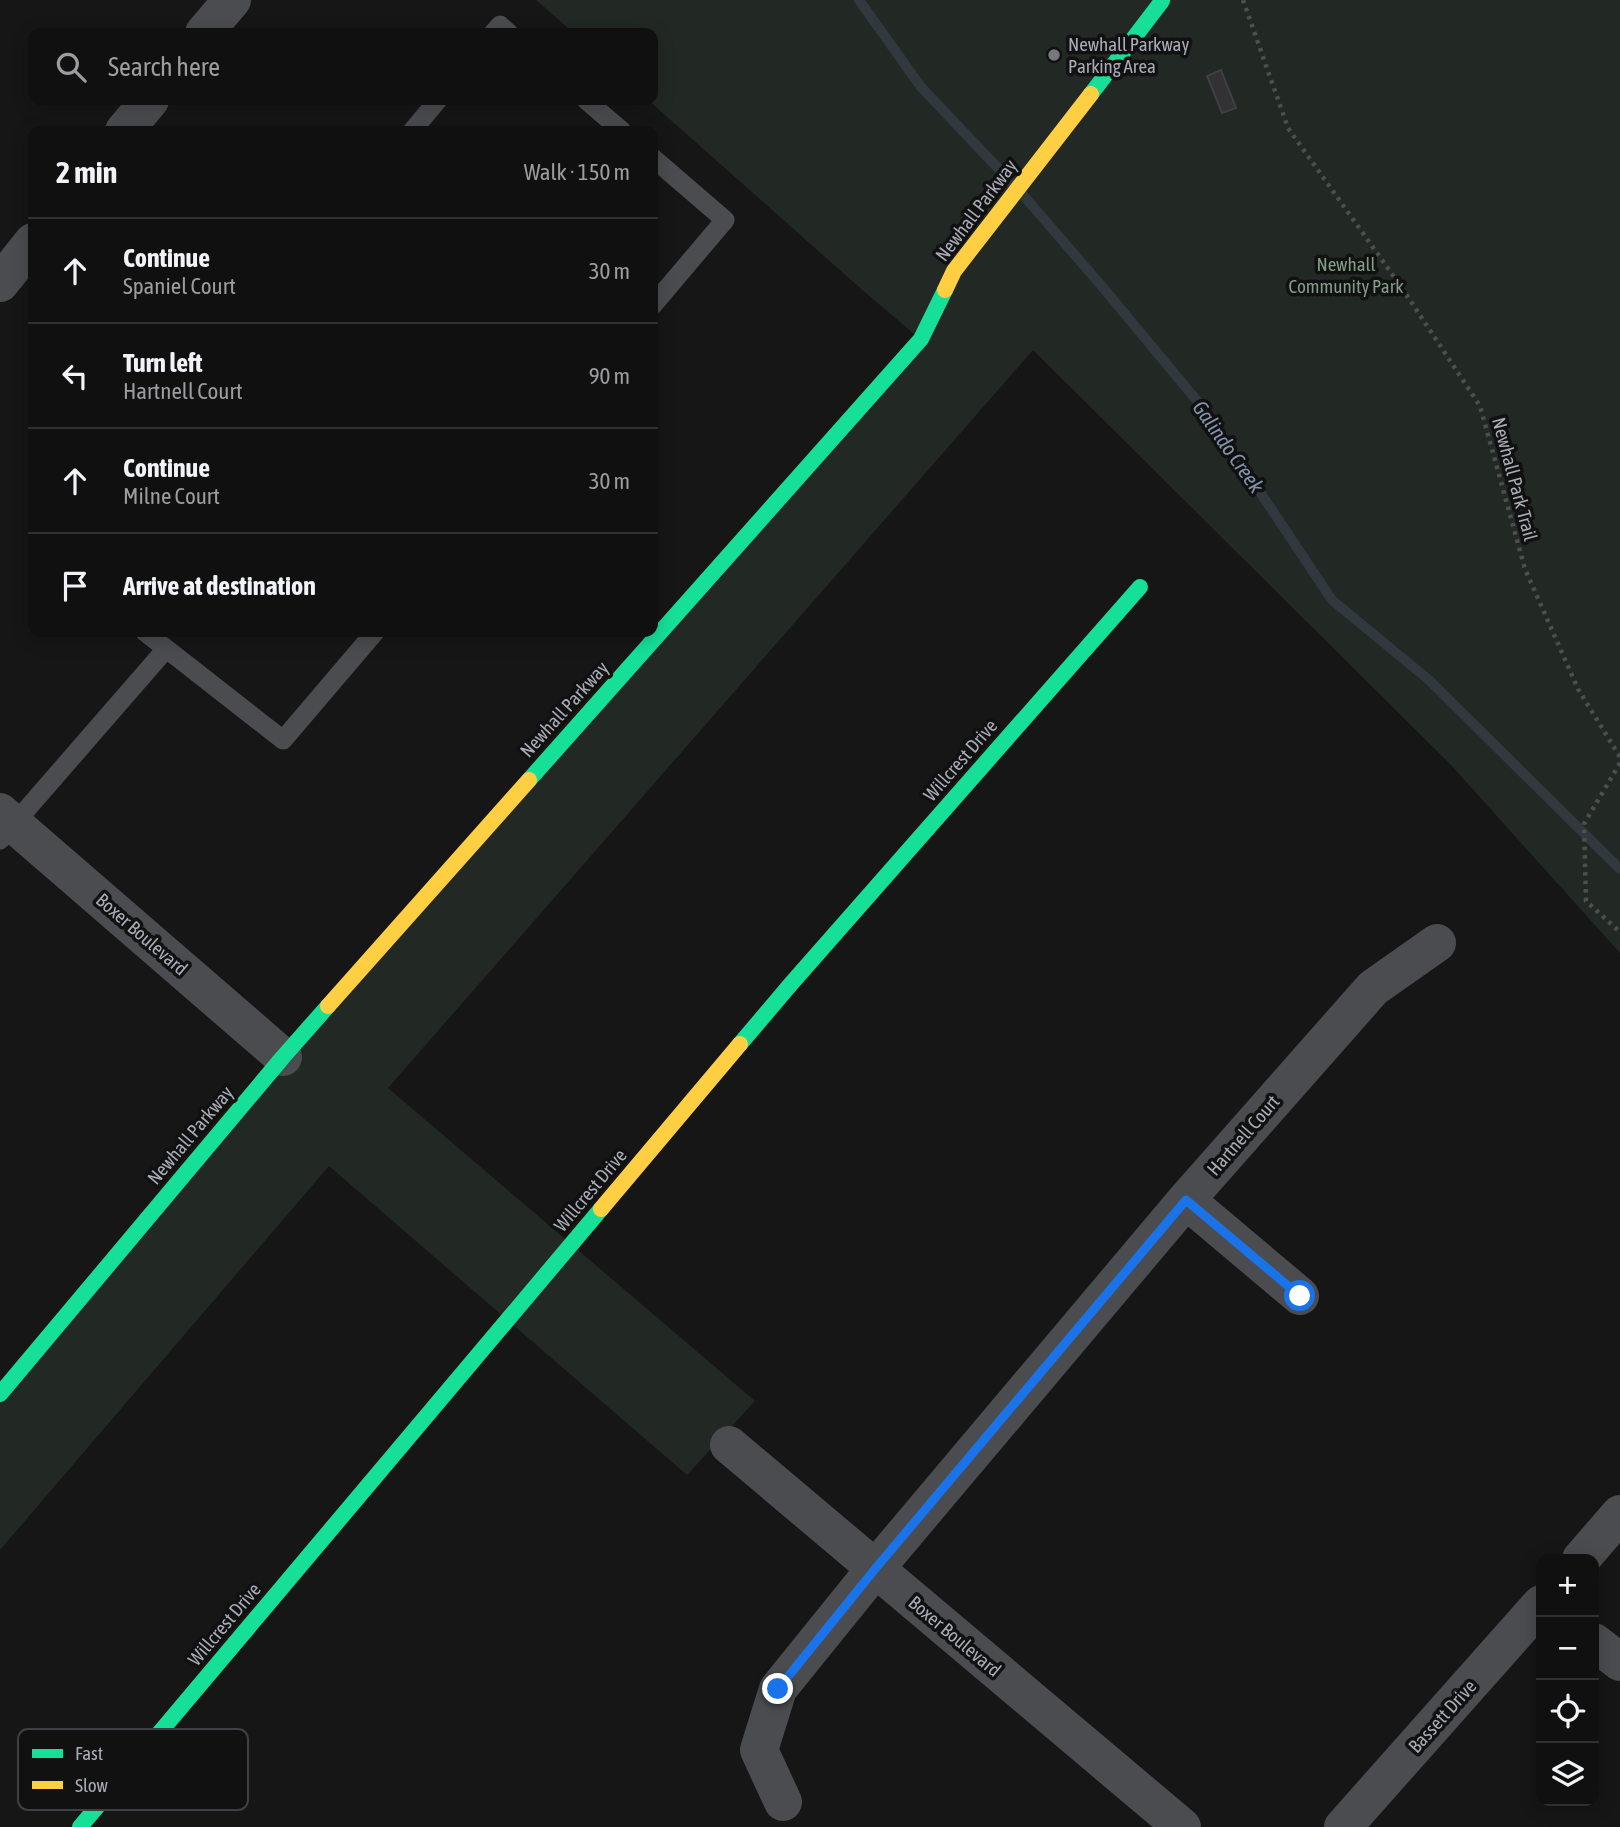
<!DOCTYPE html>
<meta charset="utf-8">
<style>
:root{--surface:#101011;--page:#1e1e1f;--text:#f1f3f6;--muted:#9c9d9f;--line:#303031}
body{margin:0;font-family:"Asap Condensed",sans-serif;background:var(--page);color:var(--text)}
.controls{position:absolute;right:21px;bottom:21px;display:grid;overflow:hidden;border-radius:14px;box-shadow:0 4px 18px #0003}
.controls button{width:63px;height:63px;display:grid;place-items:center;padding:0;border:0;border-bottom:2px solid var(--line);background:var(--surface);color:var(--text);font:35px sans-serif}
.stop{position:absolute;width:21px;height:21px;margin:-16px;border:5px solid #1a73e8;border-radius:50%;background:#fff}
.stop.end{background:#1a73e8;border-color:#fff;box-shadow:0 2px 7px #0008}
.list{margin:0;padding:0;list-style:none}
h2{display:flex;justify-content:space-between;align-items:center;height:91px;margin:0;padding:0 28px;font-size:30px}
h2 small{font-size:23px;font-weight:400;color:var(--muted)}
.list li{display:grid;grid-template-columns:46px 1fr auto;gap:21px;align-items:center;box-sizing:border-box;height:105px;padding:0 28px;border-top:2px solid var(--line)}
.list b{display:block;font-size:26px;white-space:nowrap}
.list p{margin:0;font-size:23px;white-space:nowrap;color:var(--muted)}
.list em{font-size:23px;font-style:normal;color:var(--muted)}
.icon{flex:none;width:38px;height:38px;fill:none;stroke:currentColor;stroke-width:2;stroke-linecap:round;stroke-linejoin:round}
.map{position:relative;flex:none;width:1620px;height:1827px;overflow:hidden}
.search{position:absolute;background:var(--surface);box-shadow:0 4px 18px #0003;left:28px;top:28px;width:630px;height:77px;display:flex;align-items:center;gap:18px;box-sizing:border-box;padding:0 24px;border-radius:14px;color:var(--muted);font-size:26px}
.panel{position:absolute;background:var(--surface);box-shadow:0 4px 18px #0003;left:28px;top:126px;width:630px;height:511px;border-radius:14px}
.map>svg:first-child{display:block}
.green{fill:#222824}
.lines{fill:none;stroke-linecap:round;stroke-linejoin:round}
.stream{stroke:#31383e;stroke-width:10}
.building{fill:#323234;stroke:#3f4043;stroke-width:2}
.path{stroke:#4d4e50;stroke-width:4.5;stroke-dasharray:3.5 5;stroke-linecap:butt}
.lane{stroke:#4b4c4f;stroke-width:19}
.street{stroke:#4b4c4f;stroke-width:38}
.fast{stroke:#16e098;stroke-width:16}
.slow{stroke:#ffcf43;stroke-width:16}
.route{stroke:#1a73e8;stroke-width:9}
.poi-dot{fill:#76787e;stroke:#111112;stroke-width:2.5}
.labels{text-anchor:middle;stroke-width:7;stroke-linejoin:round;paint-order:stroke}
.poi-label{font-size:19px;fill:#a9acb6;stroke:#111112;text-anchor:start}
.street-label{font-size:19px;fill:#a9acb6;stroke:#111112}
.park-label{font-size:19px;fill:#829e87;stroke:#111112}
.water-label{font-size:21px;font-style:italic;fill:#8495ad;stroke:#111112}
.key{fill:#111112;stroke:#3f4043;stroke-width:2}
.key-label{font-size:19px;fill:#a9acb6}
</style>
<div class="map">
<svg width="1620" height="1827" viewBox="0 0 1620 1827">
<rect width="100%" height="100%" fill="#161617"/>
<!-- green -->
<path class="green" d="M536,0H1620V953L1451,765L1033,350L388,1088L755,1401L687,1475L329,1166L0,1550V1394L920,339L860,288L648,100H653V33H574Z"/>
<g class="lines">
<!-- stream -->
<path class="stream" d="M859,0L921,87L1012,183
M1023,195L1100,284L1208,414L1332,600L1429,680L1620,869"/>
</g>
<!-- building -->
<path class="building" d="M1221,70L1236,108L1222,113L1207,76Z"/>
<g class="lines">
<!-- path -->
<path class="path" d="M1243,0L1288,128L1404,291L1480,406L1525,569L1578,689L1620,757
M1620,763L1584,824L1586,901L1620,932"/>
<!-- lane -->
<path class="lane" d="M493,33L500,25L509,33
M586,100L622,131
M412,131L438,100
M653,158L725,220L653,305
M145,632L283,740L375,632
M0,840L166,649"/>
<!-- street -->
<path class="street" d="M204,33L232,0
M124,131L150,100
M0,283L33,242
M0,812L283,1057
M1186,1200L1300,1296
M729,1445L1182,1827
M1581,1559L1620,1514
M1594,1642L1620,1662
M783,1802L759,1750L778,1689L875,1569L1186,1200L1373,988L1437,943
M1343,1827L1541,1604"/>
<!-- fast -->
<path class="fast" d="M1091,94L1162,1
M529,780L921,339L945,290
M740,1044L790,985L1140,587
M0,1394L283,1057L328,1006
M80,1827L601,1209"/>
<!-- slow -->
<path class="slow" d="M945,290L954,271L1091,94
M328,1006L529,780
M601,1209L740,1044"/>
</g>
<g class="lines">
<!-- route -->
<path class="route" d="M778,1689L875,1569L1186,1200L1300,1296"/>
</g>
<!-- markers -->
<circle class="poi-dot" cx="1054" cy="55" r="7"/>
<g class="labels">
<!-- poi labels -->
<g class="poi-label">
<text x="1068" y="51">Newhall Parkway<tspan x="1068" dy="22">Parking Area</tspan></text>
</g>
<!-- street labels -->
<g class="street-label">
<text transform="translate(976 210) rotate(-53)" y="7">Newhall Parkway</text>
<text transform="translate(1515 479) rotate(75)" y="7">Newhall Park Trail</text>
<text transform="translate(564 709) rotate(-48)" y="7">Newhall Parkway</text>
<text transform="translate(960 760) rotate(-49)" y="7">Willcrest Drive</text>
<text transform="translate(142 934) rotate(41)" y="7">Boxer Boulevard</text>
<text transform="translate(190 1135) rotate(-50)" y="7">Newhall Parkway</text>
<text transform="translate(1243 1135) rotate(-49)" y="7">Hartnell Court</text>
<text transform="translate(590 1190) rotate(-50)" y="7">Willcrest Drive</text>
<text transform="translate(224 1624) rotate(-50)" y="7">Willcrest Drive</text>
<text transform="translate(955 1636) rotate(40)" y="7">Boxer Boulevard</text>
<text transform="translate(1442 1716) rotate(-48)" y="7">Bassett Drive</text>
</g>
<!-- park labels -->
<g class="park-label">
<text x="1346" y="271">Newhall<tspan x="1346" dy="22">Community Park</tspan></text>
</g>
<!-- water labels -->
<g class="water-label">
<text transform="translate(1228 447) rotate(55)" y="7">Galindo Creek</text>
</g>
</g>
<!-- legend -->
<rect x="18" y="1729" width="230" height="81" rx="10" class="key"/>
<rect x="32" y="1749" width="31" height="9" fill="#16e098"/>
<rect x="32" y="1781" width="31" height="8" fill="#ffcf43"/>
<g class="key-label">
<text x="75" y="1760">Fast</text>
<text x="75" y="1792">Slow</text>
</g>
</svg>
<div class="controls">
<button>+</button>
<button>−</button>
<button><svg class="icon" aria-label="locate" viewBox="0 0 24 24"><circle cx="12" cy="12" r="6"/><path d="M12 2v4M12 18v4M2 12h4M18 12h4"/></svg></button>
<button><svg class="icon" aria-label="layers" viewBox="0 0 24 24"><path d="M12 4l9 5-9 5-9-5zM3 14l9 5 9-5"/></svg></button>
</div>
<div class="stop" style="left:1300px;top:1296px"></div>
<div class="stop end" style="left:778px;top:1689px"></div>
<div class="search"><svg class="icon" aria-label="search" viewBox="0 0 24 24"><circle cx="10" cy="10" r="6"/><path d="M15 15l6 6"/></svg>Search here</div>
<section class="panel">
<h2>2 min<small>Walk · 150 m</small></h2>
<ul class="list">
<li><svg class="icon" aria-label="ahead" viewBox="0 0 24 24"><path d="M12 20V5M6 11l6-6 6 6"/></svg><div><b>Continue</b><p>Spaniel Court</p></div><em>30 m</em></li>
<li><svg class="icon" aria-label="left" viewBox="0 0 24 24"><path d="M17 20v-9H6M10 6l-5 5 5 5"/></svg><div><b>Turn left</b><p>Hartnell Court</p></div><em>90 m</em></li>
<li><svg class="icon" aria-label="ahead" viewBox="0 0 24 24"><path d="M12 20V5M6 11l6-6 6 6"/></svg><div><b>Continue</b><p>Milne Court</p></div><em>30 m</em></li>
<li><svg class="icon" aria-label="arrive" viewBox="0 0 24 24"><path d="M6 21V4h12l-3 4 3 4H6"/></svg><div><b>Arrive at destination</b></div></li>
</ul>
</section>
</div>
